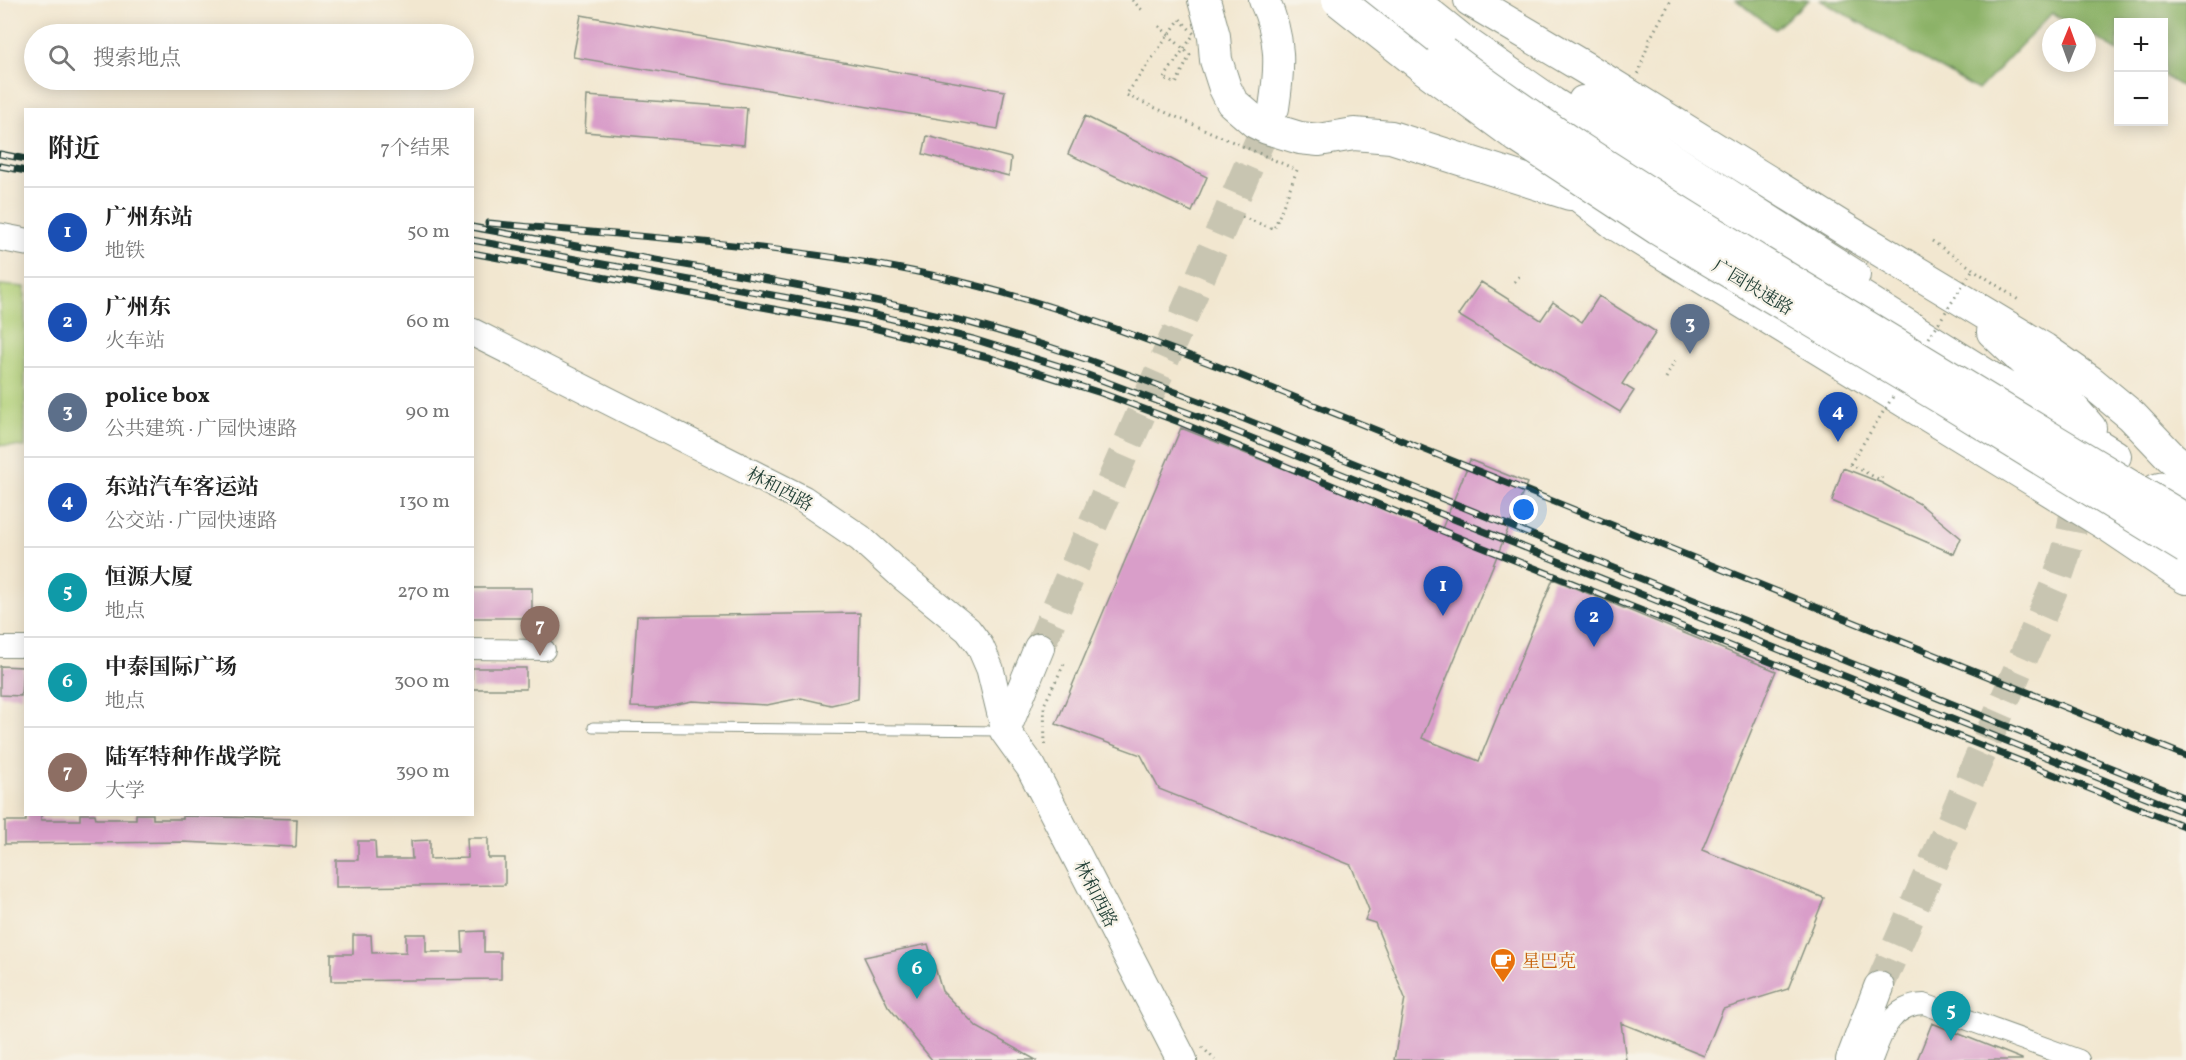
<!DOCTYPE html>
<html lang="zh">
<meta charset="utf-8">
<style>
:root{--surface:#fff;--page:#f2f2f2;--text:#222;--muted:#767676;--line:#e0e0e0;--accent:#d1495b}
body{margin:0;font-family:Vollkorn,"Noto Serif SC",serif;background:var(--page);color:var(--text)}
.controls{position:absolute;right:18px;top:18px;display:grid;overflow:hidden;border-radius:0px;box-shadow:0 3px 15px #0003}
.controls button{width:54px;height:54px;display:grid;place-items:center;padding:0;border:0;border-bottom:2px solid var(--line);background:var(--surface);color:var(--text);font:30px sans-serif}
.compass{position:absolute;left:2042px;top:18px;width:54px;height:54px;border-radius:50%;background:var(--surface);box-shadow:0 3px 15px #0003;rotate:1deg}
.you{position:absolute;left:1524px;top:510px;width:21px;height:21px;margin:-15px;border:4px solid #fff;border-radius:50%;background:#1a73e8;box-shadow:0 0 0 9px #1a73e833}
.badge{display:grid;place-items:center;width:39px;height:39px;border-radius:50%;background:var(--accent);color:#fff;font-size:20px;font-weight:700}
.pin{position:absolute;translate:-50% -50px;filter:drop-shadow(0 2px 3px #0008)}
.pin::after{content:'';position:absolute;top:32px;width:21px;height:18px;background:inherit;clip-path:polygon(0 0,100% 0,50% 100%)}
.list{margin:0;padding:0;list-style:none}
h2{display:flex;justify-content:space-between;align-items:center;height:78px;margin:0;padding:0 24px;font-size:26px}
h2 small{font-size:20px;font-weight:400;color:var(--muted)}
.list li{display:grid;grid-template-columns:39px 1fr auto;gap:18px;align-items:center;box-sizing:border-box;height:90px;padding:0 24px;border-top:2px solid var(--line)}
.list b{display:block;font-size:22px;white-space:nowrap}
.list p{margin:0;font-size:20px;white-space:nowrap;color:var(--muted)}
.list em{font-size:20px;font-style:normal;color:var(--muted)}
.icon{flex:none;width:33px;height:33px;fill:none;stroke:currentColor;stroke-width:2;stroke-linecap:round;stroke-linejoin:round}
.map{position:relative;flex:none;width:2186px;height:1060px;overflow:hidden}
.search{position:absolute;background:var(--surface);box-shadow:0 3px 15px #0003;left:24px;top:24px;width:450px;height:66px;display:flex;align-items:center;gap:15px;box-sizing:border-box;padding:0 21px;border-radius:33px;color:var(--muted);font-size:22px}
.panel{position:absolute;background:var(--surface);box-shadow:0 3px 15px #0003;left:24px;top:108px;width:450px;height:708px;border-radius:0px}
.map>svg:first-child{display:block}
.green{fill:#b1d077;stroke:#688656;stroke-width:1.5}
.forest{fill:#8cb268;stroke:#56784e;stroke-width:1.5}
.building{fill:#d99ec9}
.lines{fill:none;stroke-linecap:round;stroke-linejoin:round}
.primary-tunnel{stroke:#c8c5b1;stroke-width:30;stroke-dasharray:30 15;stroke-linecap:butt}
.service-casing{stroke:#889282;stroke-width:11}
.minor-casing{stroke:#889282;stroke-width:22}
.secondary-casing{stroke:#889282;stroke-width:29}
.primary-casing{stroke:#889282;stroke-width:32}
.trunk-casing{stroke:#889282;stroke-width:34}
.path{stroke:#889282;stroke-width:3;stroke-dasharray:1.5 4.5;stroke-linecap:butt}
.service{stroke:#fff;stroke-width:9}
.minor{stroke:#fff;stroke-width:20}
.secondary{stroke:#fff;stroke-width:27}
.primary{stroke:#fff;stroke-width:30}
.trunk{stroke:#fff;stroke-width:32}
.rail-casing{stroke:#1f3d34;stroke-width:7}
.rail{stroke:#f7f3e8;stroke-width:4.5;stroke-dasharray:14;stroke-linecap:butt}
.trunk-bridge-casing{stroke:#889282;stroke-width:34;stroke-linecap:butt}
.path-bridge{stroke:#889282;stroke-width:3;stroke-dasharray:1.5 4.5;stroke-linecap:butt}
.trunk-bridge{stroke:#fff;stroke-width:32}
.labels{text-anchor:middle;stroke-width:4.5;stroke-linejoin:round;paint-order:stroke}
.street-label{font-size:18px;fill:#1f3d34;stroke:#f7f3e8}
.food-label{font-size:18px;fill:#c56008;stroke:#f7f3e8;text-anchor:start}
</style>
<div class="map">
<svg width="2186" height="1060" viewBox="0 0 2186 1060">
<rect width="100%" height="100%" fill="#f7f3e8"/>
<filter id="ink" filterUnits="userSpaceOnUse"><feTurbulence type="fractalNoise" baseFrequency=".0167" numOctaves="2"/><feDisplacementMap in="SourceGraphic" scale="12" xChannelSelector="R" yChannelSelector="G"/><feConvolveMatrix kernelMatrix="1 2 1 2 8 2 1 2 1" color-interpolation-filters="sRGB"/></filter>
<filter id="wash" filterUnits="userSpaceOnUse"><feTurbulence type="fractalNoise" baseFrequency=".008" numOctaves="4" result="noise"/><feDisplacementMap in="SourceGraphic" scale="24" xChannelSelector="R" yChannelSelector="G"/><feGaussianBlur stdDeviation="1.35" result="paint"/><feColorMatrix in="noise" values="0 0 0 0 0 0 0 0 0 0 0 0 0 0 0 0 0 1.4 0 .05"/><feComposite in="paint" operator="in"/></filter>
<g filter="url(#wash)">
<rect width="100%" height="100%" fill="#f2e7d0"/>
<!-- green -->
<path class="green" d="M0,285L25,287V447L0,445Z"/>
<!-- forest -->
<path class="forest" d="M1736,0H1809L1775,29Z
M1820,0H2186V89L2164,76V22H2118V51L2087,33V27H2077L2052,13L1978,90Z"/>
<g id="blocks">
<!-- building -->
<path class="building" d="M581,15L1005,91L998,129L573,57Z
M587,96L747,108L744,145L585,132Z
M1085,116L1207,177L1192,212L1068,154Z
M927,136L1011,158L1009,176L923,154Z
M1481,282L1541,320L1553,302L1582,322L1599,296L1656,332L1622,384L1634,391L1620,412L1458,315Z
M1181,428L1441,531L1470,460L1527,483L1422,738L1479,761L1553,579L1776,671L1702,850L1824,898L1788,989L1723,1009L1704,1056L1621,1023L1626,1060H1394L1405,998L1375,923L1365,920L1369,910L1351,865L1159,789L1141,755L1056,724Z
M1843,468L1882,483L1920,504L1961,538L1954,554L1832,501Z
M472,588H532V618H472Z
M860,613L858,699L831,705L801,698L767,705L692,701L657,708L631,707L637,616Z
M0,666L23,667L21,696L0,695Z
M472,668H526V689H472Z
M26,814H41V820H80V814H95L96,819H136V814H153V819H183V816L297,819L296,847L182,842L5,844V821H26Z
M467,838H488V858H505V885L336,887V860H358V841H375L376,859H412L411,841L430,840V859L468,858Z
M484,931V952H501V979L331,981V954H353V935H371L372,953L406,952V934H426V952H463L462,932Z
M928,944L942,991L977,1027L1036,1060H932L888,1006L864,957Z
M1932,1023L2022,1059V1060H1917Z"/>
</g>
</g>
<g filter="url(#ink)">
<use href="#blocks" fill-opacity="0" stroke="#889282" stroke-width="1.5"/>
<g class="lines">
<!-- primary-tunnel -->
<path class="primary-tunnel" d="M1039,648L1274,108
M1879,987L2055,585C2067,552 2079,517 2073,481"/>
<defs>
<path id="service" d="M593,727L1002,731"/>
<path id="minor" d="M0,647H26
M472,649L545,650
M1872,1060C1882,1033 1891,1005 1924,1004L2079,1060"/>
<path id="secondary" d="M0,237L26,242
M472,332L803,499L860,538L903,577L968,630L980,646L990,669L1005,731"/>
<path id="primary" d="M1264,0C1282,38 1280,68 1274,108
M1583,101L1855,275
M1005,731L1031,767L1182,1060
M1005,731L1039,648
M1851,1060L1879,987"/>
<path id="trunk" d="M1204,0L1214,36L1216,60L1225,88L1232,102L1255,122L1267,128L1300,138L1319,140L1354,134L1391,137L1570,194
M1377,0L1444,53
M1412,0L1463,41L1552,103L2115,456
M1470,0L1585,68L1848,231L2044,349L2091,382L2132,416L2171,457L2186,469
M1550,173L1617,225L2109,526L2186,578
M1993,332L2068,403L2090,428
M2148,520C2144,489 2158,482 2186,494"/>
</defs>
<!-- service casing -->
<use href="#service" class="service-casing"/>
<!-- minor casing -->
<use href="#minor" class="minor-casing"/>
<!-- secondary casing -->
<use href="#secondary" class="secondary-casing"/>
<!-- primary casing -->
<use href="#primary" class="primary-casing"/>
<!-- trunk casing -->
<use href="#trunk" class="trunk-casing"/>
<!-- path -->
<path class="path" d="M1132,0L1143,11
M1159,26L1190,55L1176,84L1164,78
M1638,74L1650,39L1671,0
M1242,217L1274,229L1297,170
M1932,241L2020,301
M1514,282L1522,273
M1666,378L1675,361
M1850,464L1880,480L1883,475
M1045,745L1044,705L1065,662
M1202,1047L1215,1060"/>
<!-- service -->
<use href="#service" class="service"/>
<!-- minor -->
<use href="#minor" class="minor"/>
<!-- secondary -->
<use href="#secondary" class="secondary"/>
<!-- primary -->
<use href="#primary" class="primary"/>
<!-- trunk -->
<use href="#trunk" class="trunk"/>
<defs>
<path id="rail" d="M0,154L26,159
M0,166L26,171
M488,223C637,237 789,244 936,276C1033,297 1124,331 1217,366L2186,756
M472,227C619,255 768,277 913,309C1013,331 1108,366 1202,402L2186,798
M472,240L854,310L909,323L973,339L1088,375L1197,416L2186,813
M472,253L870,327L991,358L1101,393L1179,422L1479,546L2186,827"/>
</defs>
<!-- rail casing -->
<use href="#rail" class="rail-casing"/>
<!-- rail -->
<use href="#rail" class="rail"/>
<defs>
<path id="trunk-bridge" d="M1338,0L1424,68L1518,137L1658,229L1940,397L2186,548
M1444,53C1544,130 1652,195 1760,262C1902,349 2044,434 2186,520"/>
</defs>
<!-- trunk-bridge casing -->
<use href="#trunk-bridge" class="trunk-bridge-casing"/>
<!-- path-bridge -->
<path class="path-bridge" d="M1164,78L1194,34L1180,19L1126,95L1297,170
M1929,338L1973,269
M1850,464L1894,395"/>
<!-- trunk-bridge -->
<use href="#trunk-bridge" class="trunk-bridge"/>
</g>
</g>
<!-- icons -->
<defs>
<symbol id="cafe-pin" viewBox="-11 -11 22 30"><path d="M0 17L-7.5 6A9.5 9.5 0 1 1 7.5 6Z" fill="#e8710a" stroke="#f7f3e8"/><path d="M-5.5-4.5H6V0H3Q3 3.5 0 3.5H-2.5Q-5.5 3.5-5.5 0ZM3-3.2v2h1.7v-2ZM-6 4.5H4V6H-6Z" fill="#fff"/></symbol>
</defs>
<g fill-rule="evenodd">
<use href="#cafe-pin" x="1488" y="946" width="30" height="40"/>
</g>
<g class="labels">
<!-- street labels -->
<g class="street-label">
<text transform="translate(1753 287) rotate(31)" y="6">广园快速路</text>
<text transform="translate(780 489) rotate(28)" y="6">林和西路</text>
<text transform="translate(1096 894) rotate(63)" y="6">林和西路</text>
</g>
<!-- food labels -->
<g class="food-label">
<text x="1522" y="967">星巴克</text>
</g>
</g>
</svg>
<div class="controls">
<button>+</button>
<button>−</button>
</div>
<svg class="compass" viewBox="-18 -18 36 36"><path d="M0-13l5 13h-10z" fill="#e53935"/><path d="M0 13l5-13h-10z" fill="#767676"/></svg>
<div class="you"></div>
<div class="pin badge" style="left:1443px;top:616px;background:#1a4fb4">1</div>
<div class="pin badge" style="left:1594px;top:647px;background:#1a4fb4">2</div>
<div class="pin badge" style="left:1690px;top:354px;background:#5c6f8a">3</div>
<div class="pin badge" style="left:1838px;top:442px;background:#1a4fb4">4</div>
<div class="pin badge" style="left:1951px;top:1041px;background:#0f9aa8">5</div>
<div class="pin badge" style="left:917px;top:999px;background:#0f9aa8">6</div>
<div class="pin badge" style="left:540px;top:656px;background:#8d6e63">7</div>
<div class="search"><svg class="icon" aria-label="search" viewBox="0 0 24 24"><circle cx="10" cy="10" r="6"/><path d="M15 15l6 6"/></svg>搜索地点</div>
<section class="panel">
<h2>附近<small>7个结果</small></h2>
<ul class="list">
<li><span class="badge" style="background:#1a4fb4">1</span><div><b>广州东站</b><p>地铁</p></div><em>50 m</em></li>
<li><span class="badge" style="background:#1a4fb4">2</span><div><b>广州东</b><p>火车站</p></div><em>60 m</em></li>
<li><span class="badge" style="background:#5c6f8a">3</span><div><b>police box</b><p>公共建筑 · 广园快速路</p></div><em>90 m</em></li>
<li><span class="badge" style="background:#1a4fb4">4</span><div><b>东站汽车客运站</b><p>公交站 · 广园快速路</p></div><em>130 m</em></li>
<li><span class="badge" style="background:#0f9aa8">5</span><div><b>恒源大厦</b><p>地点</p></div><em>270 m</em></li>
<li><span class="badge" style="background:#0f9aa8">6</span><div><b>中泰国际广场</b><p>地点</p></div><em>300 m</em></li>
<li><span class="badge" style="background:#8d6e63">7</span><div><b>陆军特种作战学院</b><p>大学</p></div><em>390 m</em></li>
</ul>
</section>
</div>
